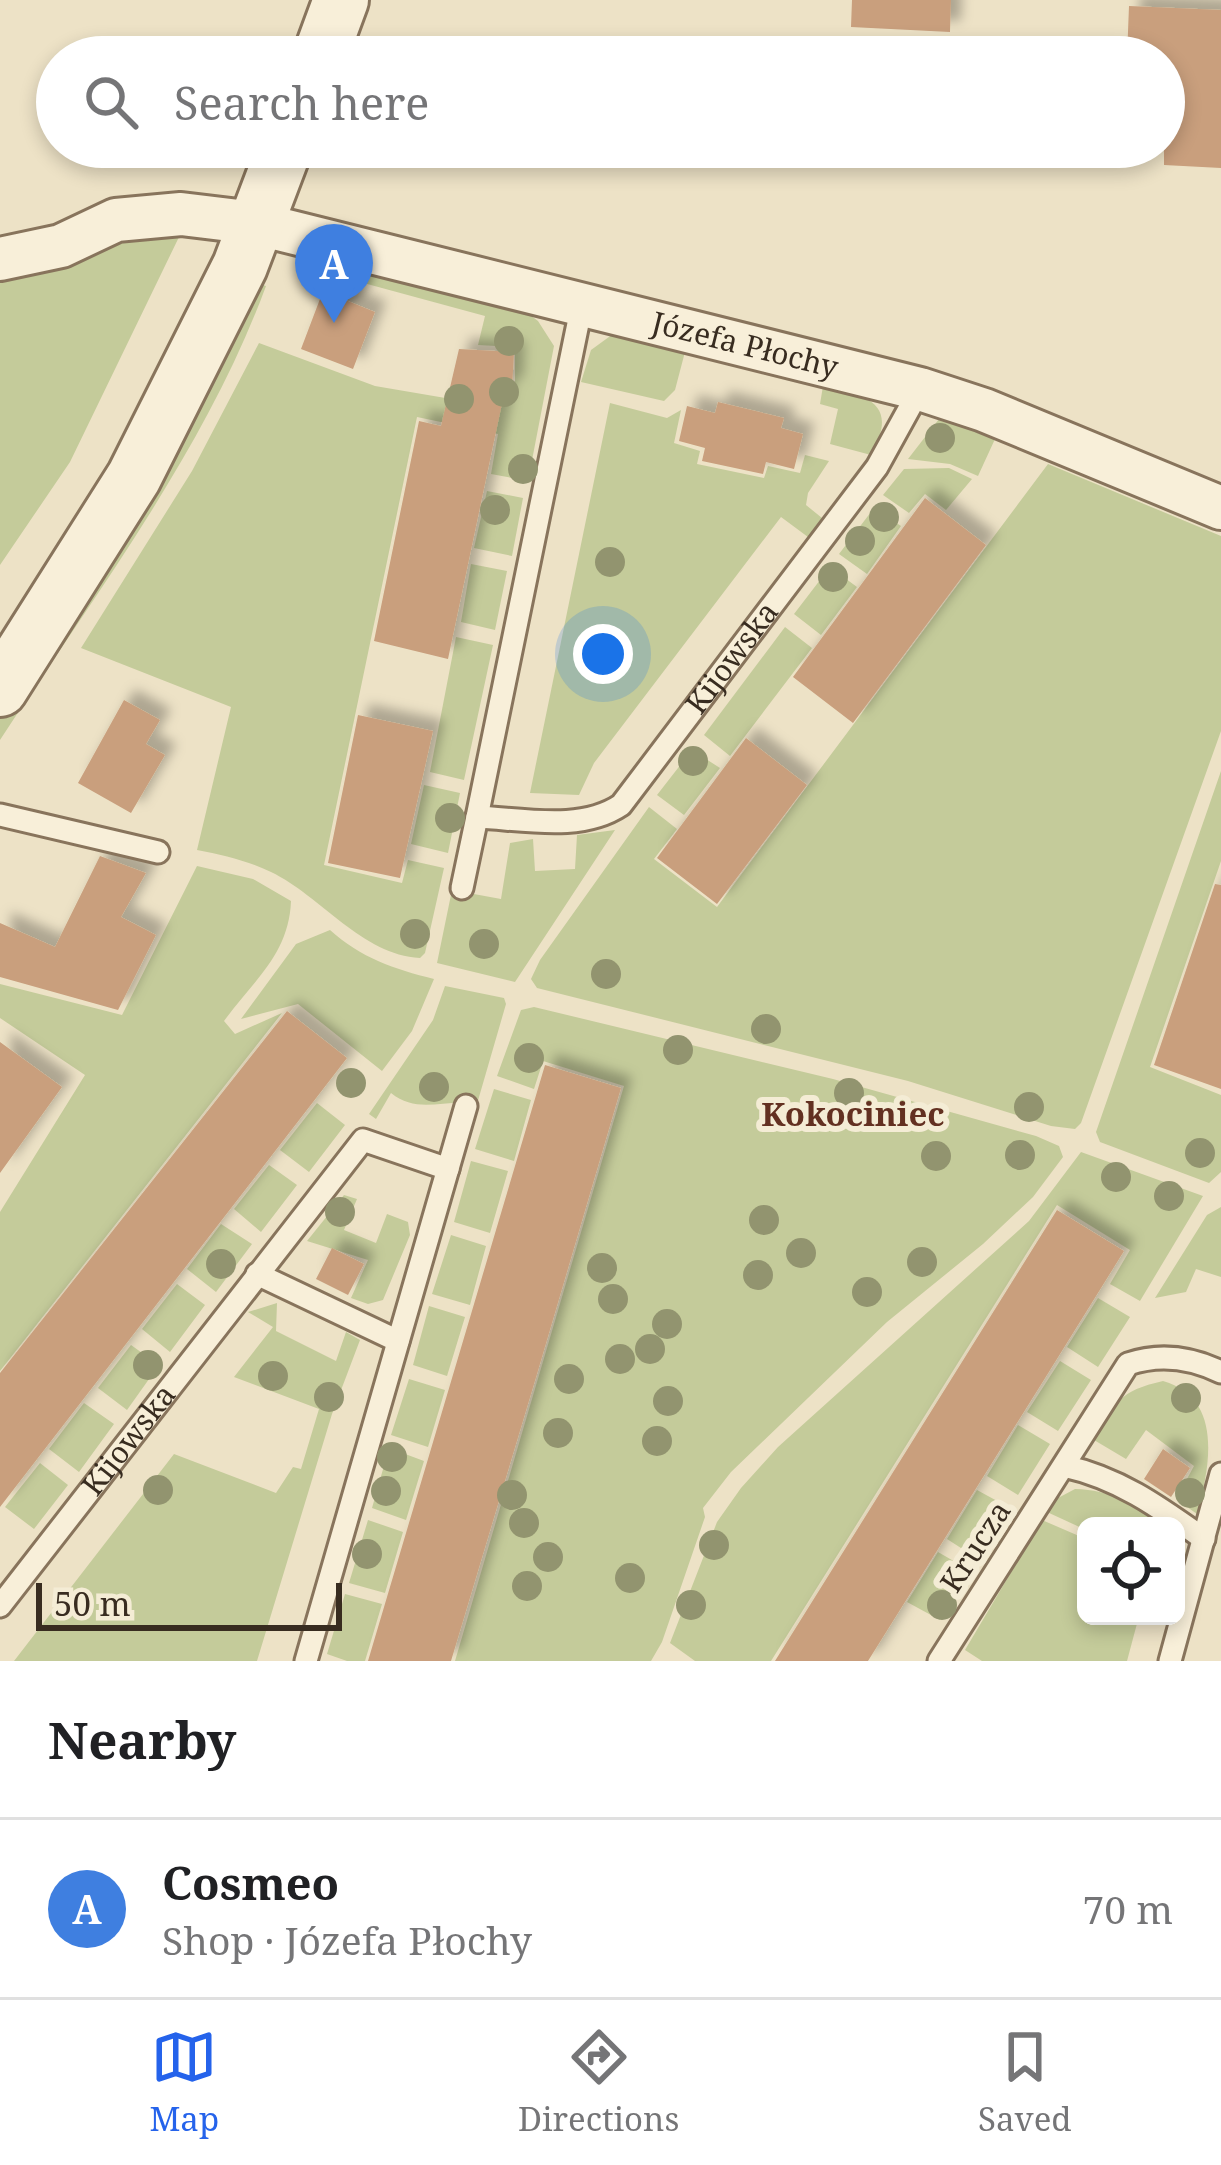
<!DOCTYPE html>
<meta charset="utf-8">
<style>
:root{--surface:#fff;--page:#f6f6f6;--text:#202124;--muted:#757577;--line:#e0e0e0;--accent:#2563eb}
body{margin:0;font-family:"Noto Serif",serif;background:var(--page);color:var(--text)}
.controls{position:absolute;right:36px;bottom:36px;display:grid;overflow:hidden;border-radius:18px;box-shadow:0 6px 18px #0003}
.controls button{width:108px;height:108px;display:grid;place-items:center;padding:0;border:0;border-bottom:3px solid var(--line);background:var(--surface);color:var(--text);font:60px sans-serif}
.scale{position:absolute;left:36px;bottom:30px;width:306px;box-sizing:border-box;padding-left:12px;border:6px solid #382c20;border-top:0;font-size:33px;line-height:42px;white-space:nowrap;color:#382c20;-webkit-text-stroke:9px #f4ecd5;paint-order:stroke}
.you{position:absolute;left:603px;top:654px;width:42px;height:42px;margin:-30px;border:9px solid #fff;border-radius:50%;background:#1a73e8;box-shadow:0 0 0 18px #1a73e833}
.badge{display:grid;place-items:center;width:78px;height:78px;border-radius:50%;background:var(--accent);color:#fff;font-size:39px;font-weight:700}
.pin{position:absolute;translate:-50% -99px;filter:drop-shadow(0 3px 6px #0008)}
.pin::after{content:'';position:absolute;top:63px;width:42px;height:36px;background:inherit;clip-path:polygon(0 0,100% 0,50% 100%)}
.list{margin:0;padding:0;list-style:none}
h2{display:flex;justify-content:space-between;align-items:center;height:156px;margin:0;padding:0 48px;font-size:51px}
h2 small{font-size:39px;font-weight:400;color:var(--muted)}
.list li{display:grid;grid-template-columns:78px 1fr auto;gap:36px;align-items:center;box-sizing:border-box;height:180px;padding:0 48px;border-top:3px solid var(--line)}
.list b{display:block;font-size:45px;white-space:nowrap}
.list p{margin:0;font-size:39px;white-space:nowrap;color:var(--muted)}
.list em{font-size:39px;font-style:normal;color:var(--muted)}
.icon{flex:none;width:66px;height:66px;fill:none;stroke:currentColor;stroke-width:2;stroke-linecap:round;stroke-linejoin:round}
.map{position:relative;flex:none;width:1221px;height:1661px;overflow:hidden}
.search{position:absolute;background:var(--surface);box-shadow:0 6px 18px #0003;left:36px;right:36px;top:36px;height:132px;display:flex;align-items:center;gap:30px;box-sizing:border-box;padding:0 42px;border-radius:66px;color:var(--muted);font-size:45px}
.sheet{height:336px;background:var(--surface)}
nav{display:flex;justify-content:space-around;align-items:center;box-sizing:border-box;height:168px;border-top:3px solid var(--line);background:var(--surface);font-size:33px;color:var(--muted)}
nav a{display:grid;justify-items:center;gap:6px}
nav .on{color:var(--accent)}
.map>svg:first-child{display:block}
.green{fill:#c4cb9a}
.building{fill:#c99f7d;filter:url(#shadow)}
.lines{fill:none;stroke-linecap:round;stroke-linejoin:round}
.service-casing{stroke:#88745c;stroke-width:27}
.minor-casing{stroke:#88745c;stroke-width:48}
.tertiary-casing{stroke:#88745c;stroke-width:60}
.service{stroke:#f8efd9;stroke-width:21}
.minor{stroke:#f8efd9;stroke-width:42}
.tertiary{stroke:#f8efd9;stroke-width:54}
.tree{fill:#92946f}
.labels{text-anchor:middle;stroke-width:12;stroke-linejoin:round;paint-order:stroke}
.street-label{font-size:30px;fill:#382c20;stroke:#f4ecd5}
.neighbourhood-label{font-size:33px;font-weight:bold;fill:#633021;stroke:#f4ecd5}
</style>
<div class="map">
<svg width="1221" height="1661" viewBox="0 0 1221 1661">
<defs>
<filter id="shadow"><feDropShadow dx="11" dy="-11" stdDeviation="6" flood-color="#0004"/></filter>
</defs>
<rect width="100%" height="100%" fill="#ede2c6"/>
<!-- green -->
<path class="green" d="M158,232L179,237L70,462L0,565V273Z
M327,257L518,306L538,321L554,346L528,481L491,474L498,434L417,417L324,865L402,883L408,860L444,868L425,953L420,958C362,955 321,896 271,872C248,861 223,855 197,850L231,707L81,648L192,471L259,343L375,386L463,401L467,389L515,391V347L478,345L485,316L323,272Z
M257,283L266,286C206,449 95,594 0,740V710Z
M613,334L686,348L675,390L664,401L581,382L591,350Z
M823,386C867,395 900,403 871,455L830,444L838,409L820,404Z
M610,403L667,418L681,410L674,443L700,451L697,464L764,478L768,466L800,473L805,455L829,461L808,493L806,505L822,518L808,537L781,517L594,763L579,795L530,793Z
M945,418L995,439L978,476L950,464L908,459L939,419Z
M1048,464L1221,536V731L1081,1123L1075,1129L1051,1126L908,1081L537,988L531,979L540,960L649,807L677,829L654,859L717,907Z
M949,468L972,479L946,510L925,494L909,513L883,495L904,469Z
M487,491L523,498L512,556L474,548Z
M874,508L901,526L867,574L839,554Z
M471,564L507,571L495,630L461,622Z
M830,567L857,587L821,635L794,614Z
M785,627L812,648L730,756L704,735Z
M456,637L493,645L464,780L430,772Z
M692,750L720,768L684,815L657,795Z
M1221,771V861L1150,1067L1221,1095V1172L1209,1183L1100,1142L1096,1132Z
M424,785L460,793L448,853L411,844Z
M615,830L515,982L437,963L452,890L501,899L510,843L533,839L535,871L575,869L577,835Z
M197,866L253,879L291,901C289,954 254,980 224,1021L235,1034L282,1013L0,1371V1212L85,1075L0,1018V984L122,1015Z
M330,930C361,958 394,969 434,979L412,1031L382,1071L298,1004L241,1019L296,944Z
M445,986L504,998L506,1004L477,1104C445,1098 418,1115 391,1093L376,1119L369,1114L433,1020Z
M534,1007L833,1079L1036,1136L1059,1146L1063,1157L1033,1197L983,1244L887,1322L731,1472L703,1508L705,1517L662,1642L651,1661H455L624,1086L543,1061L534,1089L497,1076L521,1010Z
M494,1089L531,1100L514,1161L475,1149Z
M317,1103L345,1125L309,1172L280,1150Z
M1081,1152L1203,1196L1140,1301L1110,1284L1130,1250L1057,1205L771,1661H695L670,1643L717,1522L741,1488L778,1447L1029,1221Z
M471,1161L508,1171L490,1233L454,1222Z
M269,1165L297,1185L261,1232L234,1209Z
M344,1195L357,1199L344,1230L376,1243L387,1214L408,1222L410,1235L383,1300L368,1304L351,1298L368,1260L307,1241Z
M1221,1207V1277L1196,1269L1186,1292L1155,1298L1207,1215Z
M221,1224L252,1244L216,1292L187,1269Z
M451,1235L486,1246L470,1305L432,1294Z
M177,1284L205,1305L170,1352L142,1329Z
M1098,1298L1130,1317L1098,1367L1067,1347Z
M277,1303L276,1331L336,1361L346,1332L360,1340L332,1414L257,1661H14L174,1454L276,1493L293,1467L301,1469L319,1409L234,1377L273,1327L248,1312Z
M429,1306L465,1317L447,1376L413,1365Z
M131,1345L159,1365L127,1410L98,1388Z
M1060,1361L1091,1380L1058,1431L1027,1412Z
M409,1379L445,1390L428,1447L391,1435Z
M1163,1381C1221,1398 1212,1460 1197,1514L1176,1499L1194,1466L1146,1430L1126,1459L1094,1440C1115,1402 1119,1391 1163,1381Z
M84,1403L114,1424L79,1472L49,1449Z
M1018,1425L1050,1444L1018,1495L987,1476Z
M389,1448L424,1461L406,1520L372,1508Z
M40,1463L68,1485L34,1529L5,1507Z
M1075,1489C1111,1490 1133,1503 1161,1526H1086V1530L1047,1512L1058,1498Z
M977,1490L1010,1508L978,1559L947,1539Z
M368,1520L403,1532L385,1593L349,1583Z
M1042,1520L1086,1539V1616H1139L1127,1661H982L965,1650Z
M938,1552L971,1571L940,1620L907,1602Z
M345,1594L382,1604L365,1661H347L327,1654Z"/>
<!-- building -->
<path class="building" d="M852,0H951L950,32L851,27Z
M1129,6L1221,10V168L1164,165V57H1127Z
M323,291L375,312L353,369L301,349Z
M459,349L514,352L512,389H505L448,659L374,641L419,421L441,426Z
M718,402L784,418L781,428L803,434L794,469L766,462L763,474L702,461L705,448L679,441L687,406L715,413Z
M925,498L986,545L853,723L793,677Z
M124,700L160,720L146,744L165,755L131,813L78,783Z
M358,715L433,731L400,878L328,863Z
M746,738L807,785L717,904L657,858Z
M100,856L146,873L121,917L156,935L118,1010L0,977V923L55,947Z
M1215,884L1221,885V1089L1154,1065Z
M287,1011L347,1058L0,1507V1373Z
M0,1042L62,1087L0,1173Z
M545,1065L621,1088L537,1374L451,1661H368Z
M1057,1210L1124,1251L1042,1383L868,1661H775Z
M332,1248L364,1264L348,1295L316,1279Z
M1163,1449L1190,1468L1171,1497L1144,1479Z"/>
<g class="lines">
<defs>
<g id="service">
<path id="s1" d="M582,304L477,817C523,819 581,832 621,805L877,467L920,389"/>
<path d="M0,815L158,852"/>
<path d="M462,888L477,817"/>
<path d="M257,1274L398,1341"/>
<path d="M1064,1466C1119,1478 1159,1507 1204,1539"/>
<path id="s2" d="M0,1606L363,1140L448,1169"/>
<path d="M306,1661L466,1106"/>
<path d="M939,1661L1128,1364C1160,1353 1190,1357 1221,1372"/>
<path d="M1170,1661L1221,1474"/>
</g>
<g id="minor">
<path id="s3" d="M0,259L61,246L116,220L181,214L255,223L920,389L984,410L1221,508"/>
</g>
<path id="tertiary" d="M320,57L341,0
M0,689L134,477L240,266L285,147"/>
</defs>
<!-- service casing -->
<use href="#service" class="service-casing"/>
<!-- minor casing -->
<use href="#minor" class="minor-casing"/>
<!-- tertiary casing -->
<use href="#tertiary" class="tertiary-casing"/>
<!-- service -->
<use href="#service" class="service"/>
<!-- minor -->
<use href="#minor" class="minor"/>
<!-- tertiary -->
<use href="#tertiary" class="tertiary"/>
</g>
<!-- trees -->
<g class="tree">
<circle cx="509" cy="341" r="15"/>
<circle cx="504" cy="392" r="15"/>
<circle cx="459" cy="399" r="15"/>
<circle cx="940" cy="438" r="15"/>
<circle cx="523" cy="469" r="15"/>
<circle cx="495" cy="510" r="15"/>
<circle cx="884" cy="517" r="15"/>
<circle cx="860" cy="541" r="15"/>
<circle cx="610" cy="562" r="15"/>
<circle cx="833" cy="577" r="15"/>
<circle cx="693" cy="761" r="15"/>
<circle cx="450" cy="818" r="15"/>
<circle cx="415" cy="934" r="15"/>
<circle cx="484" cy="944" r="15"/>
<circle cx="606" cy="974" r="15"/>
<circle cx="766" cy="1029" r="15"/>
<circle cx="678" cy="1050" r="15"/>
<circle cx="529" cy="1058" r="15"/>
<circle cx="351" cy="1083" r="15"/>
<circle cx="434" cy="1087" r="15"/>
<circle cx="849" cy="1093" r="15"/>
<circle cx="1029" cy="1107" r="15"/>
<circle cx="1200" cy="1153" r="15"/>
<circle cx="1020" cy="1155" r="15"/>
<circle cx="936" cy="1156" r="15"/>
<circle cx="1116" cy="1177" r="15"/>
<circle cx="1169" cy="1196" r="15"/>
<circle cx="340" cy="1212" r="15"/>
<circle cx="764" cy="1220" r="15"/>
<circle cx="801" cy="1253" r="15"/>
<circle cx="922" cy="1262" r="15"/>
<circle cx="221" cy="1264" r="15"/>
<circle cx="602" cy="1268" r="15"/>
<circle cx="758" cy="1275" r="15"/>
<circle cx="867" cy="1292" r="15"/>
<circle cx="613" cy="1299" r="15"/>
<circle cx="667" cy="1324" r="15"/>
<circle cx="650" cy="1349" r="15"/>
<circle cx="620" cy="1359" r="15"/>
<circle cx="148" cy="1365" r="15"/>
<circle cx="273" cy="1376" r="15"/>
<circle cx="569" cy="1379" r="15"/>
<circle cx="329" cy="1397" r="15"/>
<circle cx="1186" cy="1398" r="15"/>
<circle cx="668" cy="1401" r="15"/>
<circle cx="558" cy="1433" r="15"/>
<circle cx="657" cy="1441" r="15"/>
<circle cx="392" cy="1457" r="15"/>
<circle cx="158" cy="1490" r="15"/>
<circle cx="386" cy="1491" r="15"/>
<circle cx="1190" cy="1493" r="15"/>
<circle cx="512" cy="1495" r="15"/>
<circle cx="524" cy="1523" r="15"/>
<circle cx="714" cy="1545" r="15"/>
<circle cx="367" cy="1554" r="15"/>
<circle cx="548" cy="1557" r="15"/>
<circle cx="630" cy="1578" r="15"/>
<circle cx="527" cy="1586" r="15"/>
<circle cx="691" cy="1605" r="15"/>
<circle cx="942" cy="1605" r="15"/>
</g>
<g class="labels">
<!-- street labels -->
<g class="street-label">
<text dy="10" stroke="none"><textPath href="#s3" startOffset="768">Józefa Płochy</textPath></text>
<text dy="10" stroke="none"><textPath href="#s1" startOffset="855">Kijowska</textPath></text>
<text dy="10" stroke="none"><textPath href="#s2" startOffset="210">Kijowska</textPath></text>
<text transform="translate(976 1547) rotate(-57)" y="10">Krucza</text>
</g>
<!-- neighbourhood labels -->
<g class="neighbourhood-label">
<text x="853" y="1126">Kokociniec</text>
</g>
</g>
</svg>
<div class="controls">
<button><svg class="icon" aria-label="locate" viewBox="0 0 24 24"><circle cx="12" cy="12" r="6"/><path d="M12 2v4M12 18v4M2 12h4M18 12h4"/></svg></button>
</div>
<div class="scale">50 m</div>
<div class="you"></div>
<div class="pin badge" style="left:334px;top:323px;background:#3f7fe0">A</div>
<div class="search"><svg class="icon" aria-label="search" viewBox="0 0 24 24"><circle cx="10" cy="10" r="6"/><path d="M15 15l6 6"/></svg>Search here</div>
</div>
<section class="sheet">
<h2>Nearby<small></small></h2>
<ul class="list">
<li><span class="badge" style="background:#3f7fe0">A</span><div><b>Cosmeo</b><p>Shop · Józefa Płochy</p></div><em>70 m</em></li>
</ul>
</section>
<nav>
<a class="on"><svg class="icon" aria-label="map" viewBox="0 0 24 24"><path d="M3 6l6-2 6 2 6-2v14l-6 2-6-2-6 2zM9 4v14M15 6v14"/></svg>Map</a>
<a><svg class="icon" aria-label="directions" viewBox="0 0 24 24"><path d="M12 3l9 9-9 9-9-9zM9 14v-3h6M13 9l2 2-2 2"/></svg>Directions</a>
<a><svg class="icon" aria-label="saved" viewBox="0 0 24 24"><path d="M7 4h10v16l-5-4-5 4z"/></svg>Saved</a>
</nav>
